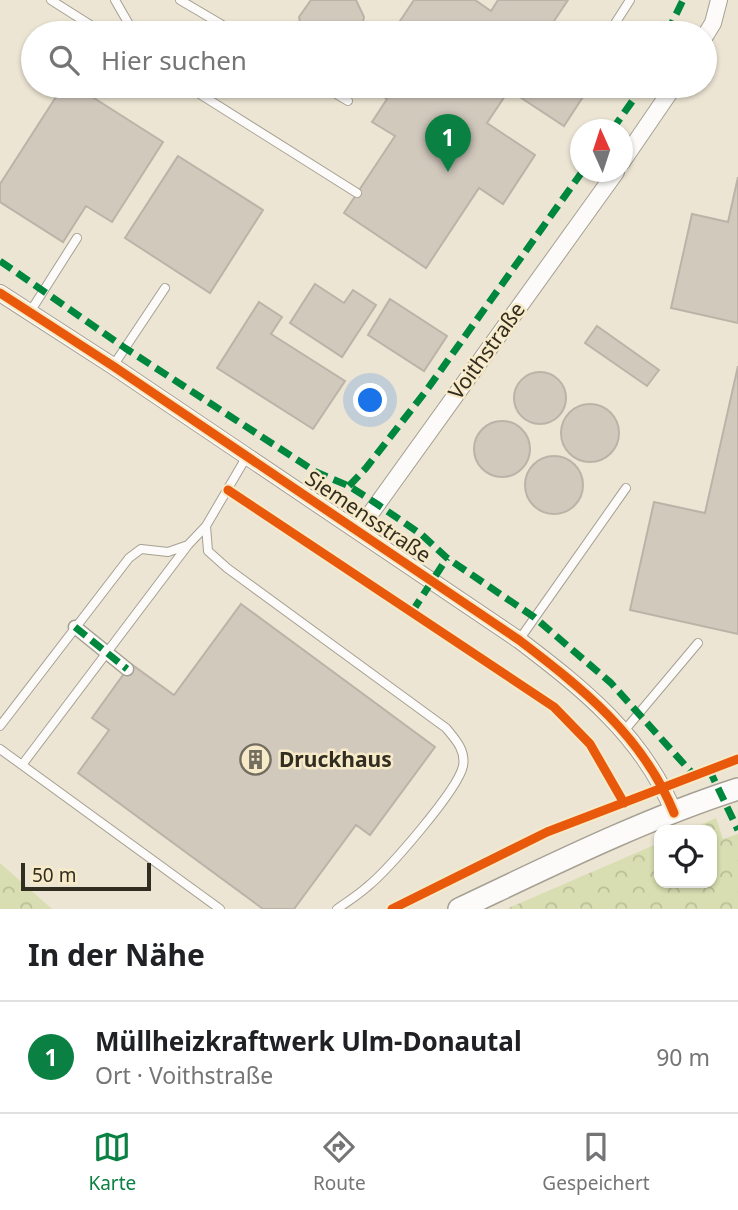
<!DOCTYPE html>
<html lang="de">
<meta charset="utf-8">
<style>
:root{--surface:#fff;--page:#f2f2f2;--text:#202124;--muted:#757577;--line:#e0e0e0;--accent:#0b8043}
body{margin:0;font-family:"Noto Sans",sans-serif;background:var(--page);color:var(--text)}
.controls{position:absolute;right:21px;bottom:21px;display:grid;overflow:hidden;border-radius:14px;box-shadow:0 2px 5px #0004}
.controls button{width:63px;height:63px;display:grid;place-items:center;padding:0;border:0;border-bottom:2px solid var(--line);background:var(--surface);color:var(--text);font:35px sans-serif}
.compass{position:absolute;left:570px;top:119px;width:63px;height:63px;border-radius:50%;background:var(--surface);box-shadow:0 2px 5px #0004;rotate:357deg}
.scale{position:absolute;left:21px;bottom:18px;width:130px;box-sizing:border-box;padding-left:7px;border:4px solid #322d21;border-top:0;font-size:19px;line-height:24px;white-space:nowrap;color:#322d21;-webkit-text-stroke:5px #f7eac9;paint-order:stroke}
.you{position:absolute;left:371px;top:401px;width:24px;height:24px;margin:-18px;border:5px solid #fff;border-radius:50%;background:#1a73e8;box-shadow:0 0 0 10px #1a73e833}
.badge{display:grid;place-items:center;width:46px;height:46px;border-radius:50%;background:var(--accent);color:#fff;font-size:23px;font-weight:700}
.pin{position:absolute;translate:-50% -58px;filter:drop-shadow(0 2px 4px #0008)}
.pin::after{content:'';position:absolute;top:37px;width:24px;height:21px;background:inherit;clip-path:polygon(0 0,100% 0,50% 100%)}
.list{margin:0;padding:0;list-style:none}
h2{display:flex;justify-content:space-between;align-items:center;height:91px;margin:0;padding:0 28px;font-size:30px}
h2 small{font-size:23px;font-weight:400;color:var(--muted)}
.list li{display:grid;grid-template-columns:46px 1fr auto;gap:21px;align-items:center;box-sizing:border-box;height:112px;padding:0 28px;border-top:2px solid var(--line)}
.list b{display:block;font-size:26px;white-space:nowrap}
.list p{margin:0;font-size:23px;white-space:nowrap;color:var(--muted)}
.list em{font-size:23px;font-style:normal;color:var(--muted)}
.icon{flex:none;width:38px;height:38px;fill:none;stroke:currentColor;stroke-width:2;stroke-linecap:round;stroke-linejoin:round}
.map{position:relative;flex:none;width:738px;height:909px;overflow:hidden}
.search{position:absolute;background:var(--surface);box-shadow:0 2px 5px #0004;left:21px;right:21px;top:21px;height:77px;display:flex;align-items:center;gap:18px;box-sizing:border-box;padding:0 24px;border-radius:38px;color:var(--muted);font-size:26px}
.sheet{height:203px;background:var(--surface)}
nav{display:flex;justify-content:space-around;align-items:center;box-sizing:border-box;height:98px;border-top:2px solid var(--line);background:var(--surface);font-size:19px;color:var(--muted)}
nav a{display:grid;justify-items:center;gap:4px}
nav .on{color:var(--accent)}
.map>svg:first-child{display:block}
.park{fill:url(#park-crowns)}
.building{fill:#d2c9bd;stroke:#bcb3a8;stroke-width:2}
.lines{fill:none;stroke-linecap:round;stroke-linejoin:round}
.service-casing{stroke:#a6a093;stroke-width:10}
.pedestrian-casing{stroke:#a6a093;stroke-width:15}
.minor-casing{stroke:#a6a093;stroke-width:18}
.tertiary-casing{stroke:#a6a093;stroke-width:24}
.service{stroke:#fcfbf9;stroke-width:8}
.pedestrian{stroke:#fcfbf9;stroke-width:12}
.minor{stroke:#fcfbf9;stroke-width:16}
.tertiary{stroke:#fcfbf9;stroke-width:21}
.quiet{stroke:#00873e;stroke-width:7;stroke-dasharray:14 7;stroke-linecap:butt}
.cycleway-casing{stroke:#f7eac9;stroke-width:13}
.cycleway{stroke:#e8590c;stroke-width:9}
.labels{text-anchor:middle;stroke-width:5;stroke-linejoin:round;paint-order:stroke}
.street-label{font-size:21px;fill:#322d21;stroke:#f7eac9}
.poi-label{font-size:21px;font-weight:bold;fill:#322d21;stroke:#f7eac9;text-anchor:start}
</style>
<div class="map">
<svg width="738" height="909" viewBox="0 0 738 909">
<defs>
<pattern id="park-crowns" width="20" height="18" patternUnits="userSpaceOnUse" patternTransform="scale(1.75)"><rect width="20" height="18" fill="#d8deb1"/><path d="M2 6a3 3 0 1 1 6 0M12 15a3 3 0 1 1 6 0" fill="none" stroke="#babf98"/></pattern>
</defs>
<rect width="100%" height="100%" fill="#ece5d4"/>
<!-- park -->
<path class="park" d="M716,818L723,839L738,834V909H506L659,843V883H712V830H688Z
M0,863L52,909H0Z"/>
<!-- building -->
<path class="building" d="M311,0H356L364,17L361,33H302L299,17Z
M414,0H475L491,11L498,0H568L546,33H392Z
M63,86H75L163,142L112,222L86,206L63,242L0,202V184Z
M367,86H590L564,126L509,90L487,123L535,155L503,204L479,188L426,268L344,213L395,136L372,122L387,99Z
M178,156L263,210L210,293L125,238Z
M738,177V323L671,308L692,214L728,222Z
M315,284L344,303L353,290L376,305L342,357L290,323Z
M390,299L447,336L424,371L368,335Z
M259,302L282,317L271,334L345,381L313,429L217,368Z
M597,326L659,370L647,386L585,343Z
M738,366V634L630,610L654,502L705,513Z
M514 398a26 26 0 1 1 52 0a26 26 0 1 1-52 0Z
M561 433a29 29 0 1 1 58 0a29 29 0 1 1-58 0Z
M474 449a28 28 0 1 1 56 0a28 28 0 1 1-56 0Z
M525 485a29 29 0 1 1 58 0a29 29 0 1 1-58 0Z
M241,604L435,747L370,835L356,825L294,909H263L78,773L109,730L92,718L131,664L174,695Z"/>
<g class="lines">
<defs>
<path id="service" d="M51,0L103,33
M115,0L134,33
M180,0L236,33
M609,33L630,0
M187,86L357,193
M323,86L348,101
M30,312L77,238
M113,366L165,288
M247,456L206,526L208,551L227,568L446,728C455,739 466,750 463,766C458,790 388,870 367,887C358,895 347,902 337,909
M519,640L626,488
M0,726L129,558L141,549L168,552L188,545
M624,731L698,643
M0,749L220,909
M22,765L188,545L206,526"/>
<path id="pedestrian" d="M75,627L127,669"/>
<path id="minor" d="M705,36L713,23L719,0
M622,162L674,86
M0,293L113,366L519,640C582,688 643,736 674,813
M358,531L616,172"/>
<path id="tertiary" d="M459,909C550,866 642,820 738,789"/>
</defs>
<!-- service casing -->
<use href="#service" class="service-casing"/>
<!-- pedestrian casing -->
<use href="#pedestrian" class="pedestrian-casing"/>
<!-- minor casing -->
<use href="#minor" class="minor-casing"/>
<!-- tertiary casing -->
<use href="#tertiary" class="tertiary-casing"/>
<!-- service -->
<use href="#service" class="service"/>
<!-- pedestrian -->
<use href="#pedestrian" class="pedestrian"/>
<!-- minor -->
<use href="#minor" class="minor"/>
<!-- tertiary -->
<use href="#tertiary" class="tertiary"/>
<!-- quiet -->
<path class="quiet" d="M667,33L683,0
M612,130L643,86
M0,261L125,348L316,472L349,486L377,504L422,535L447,558L534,617L611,683L693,774
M349,486L366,468L426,391L582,172
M412,612L447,558
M75,627L127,669
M709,769L738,830"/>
<defs>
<path id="cycleway" d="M0,293L113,366L519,640C582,688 643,736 674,813
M228,490L554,707L590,744L624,803
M392,909L547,832L738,759"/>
</defs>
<!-- cycleway casing -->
<use href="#cycleway" class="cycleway-casing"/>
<!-- cycleway -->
<use href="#cycleway" class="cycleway"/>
</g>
<!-- icons -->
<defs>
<symbol id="building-ring" viewBox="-11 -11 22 22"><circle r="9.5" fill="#f7eac9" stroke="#736d60" stroke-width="1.5"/><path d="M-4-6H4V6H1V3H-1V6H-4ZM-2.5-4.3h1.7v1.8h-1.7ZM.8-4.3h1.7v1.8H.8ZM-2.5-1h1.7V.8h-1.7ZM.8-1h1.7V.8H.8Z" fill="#736d60"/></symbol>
</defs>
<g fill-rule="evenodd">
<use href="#building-ring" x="238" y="742" width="35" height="35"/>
</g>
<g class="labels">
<!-- street labels -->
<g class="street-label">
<text transform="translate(487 351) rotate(-54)" y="7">Voithstraße</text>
<text transform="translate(368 517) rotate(34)" y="7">Siemensstraße</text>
</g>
<!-- poi labels -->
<g class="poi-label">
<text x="279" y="767">Druckhaus</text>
</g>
</g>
</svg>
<div class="controls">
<button><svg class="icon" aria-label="locate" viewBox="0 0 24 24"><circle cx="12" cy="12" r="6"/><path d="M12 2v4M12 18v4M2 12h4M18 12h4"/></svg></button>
</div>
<svg class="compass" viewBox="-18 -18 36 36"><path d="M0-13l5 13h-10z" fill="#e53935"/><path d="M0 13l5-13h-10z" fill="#757577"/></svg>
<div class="scale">50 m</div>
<div class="you"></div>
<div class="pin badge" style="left:448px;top:172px">1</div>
<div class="search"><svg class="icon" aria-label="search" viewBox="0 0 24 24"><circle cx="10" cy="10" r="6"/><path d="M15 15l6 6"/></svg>Hier suchen</div>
</div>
<section class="sheet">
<h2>In der Nähe<small></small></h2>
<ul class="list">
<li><span class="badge">1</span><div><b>Müllheizkraftwerk Ulm-Donautal</b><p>Ort · Voithstraße</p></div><em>90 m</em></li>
</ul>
</section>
<nav>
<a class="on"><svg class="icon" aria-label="map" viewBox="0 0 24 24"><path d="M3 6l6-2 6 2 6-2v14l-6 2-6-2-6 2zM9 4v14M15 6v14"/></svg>Karte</a>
<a><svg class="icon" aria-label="directions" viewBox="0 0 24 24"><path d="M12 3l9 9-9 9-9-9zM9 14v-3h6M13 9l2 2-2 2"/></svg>Route</a>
<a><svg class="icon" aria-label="saved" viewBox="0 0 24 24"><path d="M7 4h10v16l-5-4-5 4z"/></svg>Gespeichert</a>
</nav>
